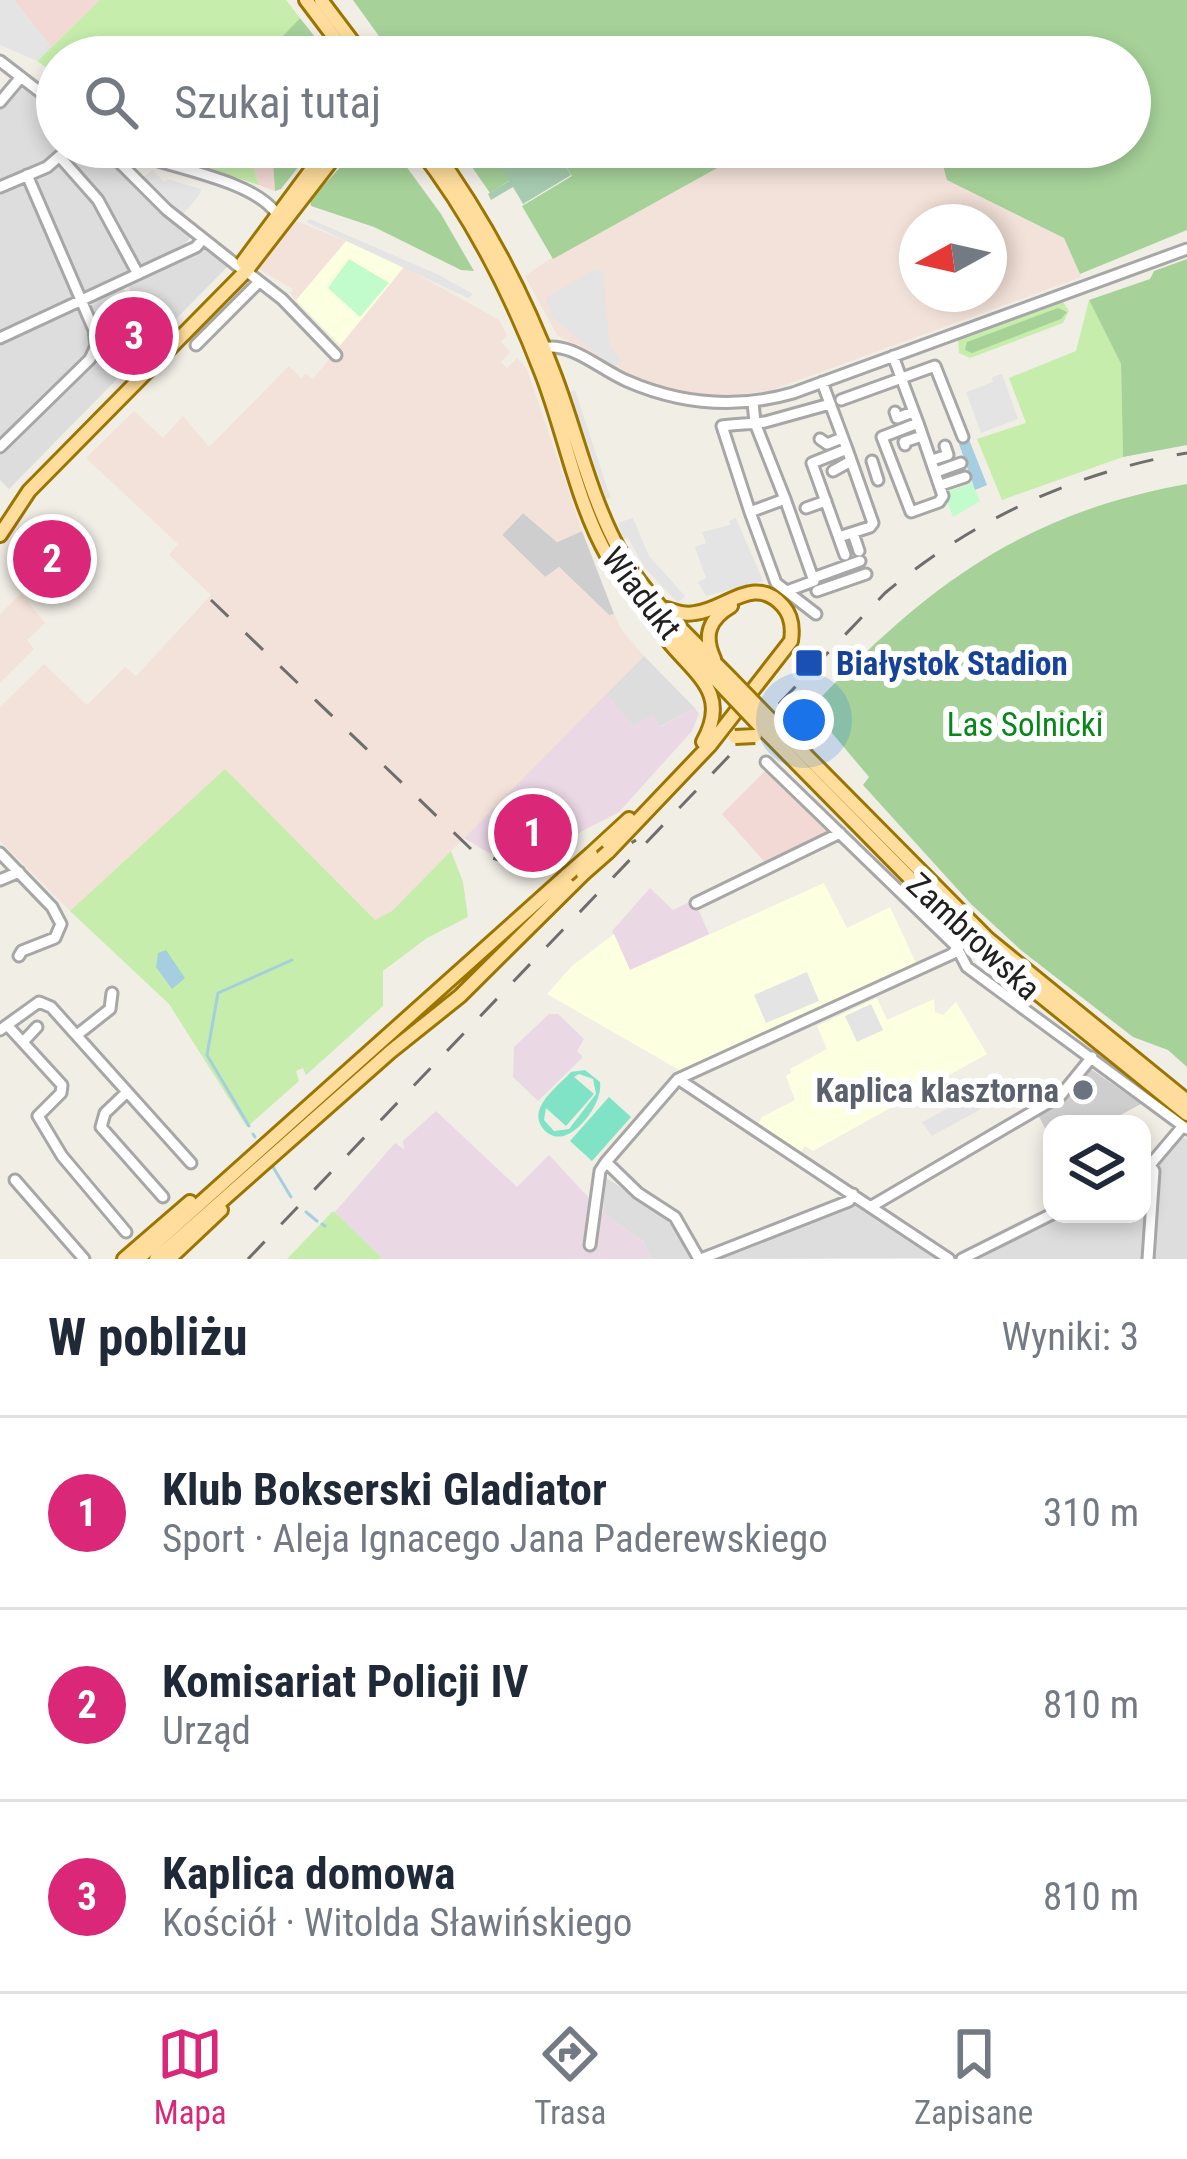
<!DOCTYPE html>
<html lang="pl">
<meta charset="utf-8">
<style>
:root{--surface:#fff;--page:#f6f6f7;--text:#1f2937;--muted:#747a83;--line:#e0e1e3;--accent:#db2777}
body{margin:0;font-family:"Roboto Condensed",sans-serif;background:var(--page);color:var(--text)}
.controls{position:absolute;right:36px;bottom:36px;display:grid;overflow:hidden;border-radius:24px;box-shadow:0 6px 18px #0003}
.controls button{width:108px;height:108px;display:grid;place-items:center;padding:0;border:0;border-bottom:3px solid var(--line);background:var(--surface);color:var(--text);font:60px sans-serif}
.compass{position:absolute;left:899px;top:204px;width:108px;height:108px;border-radius:50%;background:var(--surface);box-shadow:0 6px 18px #0003;rotate:262deg}
.you{position:absolute;left:804px;top:720px;width:42px;height:42px;margin:-30px;border:9px solid #fff;border-radius:50%;background:#1a73e8;box-shadow:0 0 0 18px #1a73e833}
.badge{display:grid;place-items:center;width:78px;height:78px;border-radius:50%;background:var(--accent);color:#fff;font-size:39px;font-weight:700}
.pin{position:absolute;translate:-50% -50%;border:6px solid #fff;box-shadow:0 3px 12px #0006}
.list{margin:0;padding:0;list-style:none}
h2{display:flex;justify-content:space-between;align-items:center;height:156px;margin:0;padding:0 48px;font-size:51px}
h2 small{font-size:39px;font-weight:400;color:var(--muted)}
.list li{display:grid;grid-template-columns:78px 1fr auto;gap:36px;align-items:center;box-sizing:border-box;height:192px;padding:0 48px;border-top:3px solid var(--line)}
.list b{display:block;font-size:45px;white-space:nowrap}
.list p{margin:0;font-size:39px;white-space:nowrap;color:var(--muted)}
.list em{font-size:39px;font-style:normal;color:var(--muted)}
.icon{flex:none;width:66px;height:66px;fill:none;stroke:currentColor;stroke-width:2;stroke-linecap:round;stroke-linejoin:round}
.map{position:relative;flex:none;width:1187px;height:1259px;overflow:hidden}
.search{position:absolute;background:var(--surface);box-shadow:0 6px 18px #0003;left:36px;right:36px;top:36px;height:132px;display:flex;align-items:center;gap:30px;box-sizing:border-box;padding:0 42px;border-radius:66px;color:var(--muted);font-size:45px}
.sheet{height:732px;background:var(--surface)}
nav{display:flex;justify-content:space-around;align-items:center;box-sizing:border-box;height:168px;border-top:3px solid var(--line);background:var(--surface);font-size:33px;color:var(--muted)}
nav a{display:grid;justify-items:center;gap:6px}
nav .on{color:var(--accent)}
.map>svg:first-child{display:block}
.residential{fill:#dedddd}
.commercial{fill:#f2d9d5}
.industrial{fill:#ead8e5}
.education{fill:#fdffe1}
.religious{fill:#cecece}
.military{fill:#f3e2d9;fill-rule:evenodd}
.grass{fill:#c6edab}
.forest{fill:#a6d299}
.cemetery{fill:#a6cbaf}
.park{fill:#c2fccc}
.pitch{fill:#81e3c5;fill-rule:evenodd}
.parking{fill:#e4e4e4}
.water{fill:#a5cee0}
.lines{fill:none;stroke-linecap:round;stroke-linejoin:round}
.stream{stroke:#a5cee0;stroke-width:3}
.minor-casing{stroke:#a7a7a7;stroke-width:15}
.major-casing{stroke:#9c7500;stroke-width:18}
.minor{stroke:#fff;stroke-width:9}
.major{stroke:#ffdd9d;stroke-width:12}
.rail{stroke:#6e6e6e;stroke-width:3;stroke-dasharray:24 24;stroke-linecap:butt}
.major-bridge-casing{stroke:#9c7500;stroke-width:18;stroke-linecap:butt}
.major-bridge{stroke:#ffdd9d;stroke-width:12}
.transit-dot{fill:#1a4fb4;stroke:#fff;stroke-width:4.5}
.worship-dot{fill:#6b7280;stroke:#fff;stroke-width:4.5}
.labels{text-anchor:middle;stroke-width:12;stroke-linejoin:round;paint-order:stroke}
.street-label{font-size:33px;fill:#202020;stroke:#fff}
.transit-label{font-size:33px;font-weight:bold;fill:#164399;stroke:#fff;text-anchor:start}
.park-label{font-size:33px;fill:#07861b;stroke:#fff}
.worship-label{font-size:33px;font-weight:bold;fill:#5b616d;stroke:#fff;text-anchor:end}
</style>
<div class="map">
<svg width="1187" height="1259" viewBox="0 0 1187 1259">
<rect width="100%" height="100%" fill="#f1eee6"/>
<!-- residential -->
<path class="residential" d="M18,84L57,114V147H63L50,160L0,182V107Z
M75,147H95L105,155L190,238L182,248L144,267L137,266L67,161Z
M57,165H63L99,207L132,269L130,274L84,295L33,178Z
M22,183L27,185L77,298L0,333V193Z
M203,248L228,266L9,489L0,480V453L98,359L103,336L88,311L92,302L124,289L137,324L146,308L144,304L135,306L128,285Z
M74,310L82,314L90,331V351L0,443V343Z
M644,656L695,708L659,727L633,726L606,694Z
M1184,1137L1187,1140V1259H1153L1158,1161Z
M1145,1166L1148,1171L1143,1259H970L1052,1214H1142Z
M605,1177L676,1224L693,1259H651L643,1241L603,1213Z
M851,1199L941,1258L705,1259Z"/>
<!-- commercial -->
<path class="commercial" d="M14,0H100L51,47Z
M202,147H272L275,191L259,185L252,163Z
M765,771L831,834L769,867L722,814Z"/>
<!-- industrial -->
<path class="industrial" d="M606,694L633,725L653,715L660,727L695,708L699,714L692,731L619,812L548,849L540,864L487,852L464,838Z
M650,888L673,910L694,900L709,934L630,970L612,931Z
M549,1014H558L584,1039L577,1051L583,1057L538,1101L513,1077L514,1047Z
M436,1111L517,1187L549,1155L602,1212L643,1241L651,1259H383L335,1212L395,1143L404,1149L403,1141Z"/>
<!-- education -->
<path class="education" d="M346,241L404,267L342,347L296,300Z
M824,883L847,928L890,907L917,965L681,1071L547,994L572,966L614,934L630,970Z
M877,998L887,1020L934,999L935,1012L943,1015L956,1002L987,1054L813,1151L805,1146L801,1152L758,1124L762,1117L795,1100L786,1076L791,1073L790,1069L827,1049L817,1026Z"/>
<!-- religious -->
<path class="religious" d="M523,513L557,542L582,531L614,614L610,616L559,567L546,578L502,535Z
M1091,1069L1141,1104L1104,1124H1052V1141L1038,1115L1068,1096Z"/>
<!-- military -->
<path class="military" d="M555,147H1051L1065,238L1081,277L769,391L720,397L667,389L635,377L557,335L525,276L553,257L522,206L573,176ZM917,222H989V294H917Z
M291,219L346,241L296,300L291,294L293,289L255,267Z
M404,267L499,320L507,335L501,342L510,352L501,362L507,368L517,358L527,369L582,531L557,542L523,513L502,535L545,577L559,567L609,615L614,614L621,629L644,656L392,911L376,921L225,770L70,911L0,841V707L44,664L87,705L125,667L136,676L211,595L169,555L178,544L86,458L134,411L163,438L183,416L209,447L289,366L301,378L306,374L313,379Z
M21,593L45,623L27,640L34,649L0,683V614Z"/>
<!-- grass -->
<path class="grass" d="M100,0H286L300,18L263,57H57V75L37,61Z
M201,147L252,163L259,185L191,163Z
M1061,299L1069,311L1063,323L970,358L959,353L958,340Z
M1089,300L1121,364L1123,457L1002,500L977,439L1026,423L1009,378L1076,351Z
M225,769L375,920L392,911L451,851L463,882L468,917L427,938L383,971V1006L306,1075L303,1068L296,1071L299,1081L247,1127L169,1004L70,911Z
M332,1212H335L383,1259H287Z"/>
<!-- forest -->
<path class="forest" d="M353,0H1187V230L1080,274L1064,238L947,180L938,147H1130V57H394Z
M300,18L331,57H263Z
M272,147H314L281,189L275,191Z
M359,147H392L441,214L474,271L461,270L374,227L311,206L310,200Z
M458,147H502L493,153L510,180L490,193Z
M554,147H755L553,259L522,206L572,176Z
M1187,259V445L1123,457L1121,364L1089,300L1150,279L1154,271Z
M1058,308L1067,312L1061,319L972,353L965,350L967,342Z
M1187,484V1067L1168,1050L1133,1037L1022,951L971,904L863,785L869,777L811,708C924,588 1020,514 1187,484Z"/>
<!-- cemetery -->
<path class="cemetery" d="M501,147H554L571,175L523,204L513,187L491,200L488,194L509,181L493,152Z"/>
<!-- park -->
<path class="park" d="M349,259L389,283L360,317L328,288Z
M972,483L980,501L953,517L947,501L949,491Z"/>
<!-- pitch -->
<path class="pitch" d="M585,1070L600,1082C603,1099 584,1128 566,1135C550,1142 533,1124 540,1108C545,1095 562,1082 571,1072ZM579,1074L593,1079L596,1094L569,1129L554,1131L544,1120L546,1108L566,1126L594,1094L574,1077Z
M609,1097L631,1117L592,1161L570,1141Z"/>
<!-- parking -->
<path class="parking" d="M0,0H14L51,47L37,61L0,45Z
M152,170L165,182L167,179L201,189L200,194L183,214L144,177Z
M310,219L439,275L473,294L468,298L306,222Z
M593,270L603,271L609,344L620,359L614,368L553,318L546,298Z
M1002,374L1018,419L981,433L966,392L993,382L992,377Z
M575,390L610,496L611,498L606,499L570,392Z
M633,518L649,556L685,596L678,603L645,568L628,538L624,539L618,523Z
M736,518L763,581L706,596L698,582L706,578L695,547L706,543L702,532L730,525L729,521Z
M807,972L819,1001L766,1023L754,995Z
M871,1004L883,1030L857,1042L845,1016Z
M972,1096L981,1109L932,1136L922,1122Z"/>
<!-- water -->
<path class="water" d="M968,437L987,485L975,490L958,441Z
M166,950L185,978L172,989L156,967L158,953Z"/>
<g class="lines">
<!-- stream -->
<path class="stream" d="M249,1126L207,1055L218,993L292,960
M253,1134L255,1137
M273,1167L291,1197
M306,1212L317,1221
M322,1224L325,1226"/>
<defs>
<path id="minor" d="M0,61L57,105
M0,102L21,77
M118,147C160,167 250,177 276,213
M60,157L98,200L138,274
M115,158L167,210L239,267
M0,187L47,167L70,147
M246,271L282,299L336,355
M0,338L196,247L203,239
M196,345L259,282
M542,348C571,341 599,369 627,381C680,404 737,409 793,393L1187,249
M893,356L918,423L882,437L911,512L939,502L943,496L918,423
M822,382L847,449L812,463L845,555
M841,400L935,366L963,437
M753,402L755,423L785,499L750,512L722,426C737,424 751,424 765,422L830,404
M895,412L897,418L913,412
M820,439L827,444L842,438
M905,445L904,442L922,436
M0,447L90,359L96,346L94,330L27,175
M932,460L948,455L945,446
M872,461L878,480
M833,471L851,461
M936,472L961,463
M941,485L965,477
M785,499L814,581L787,591
M806,508L826,501
M750,512L776,583L816,614
M853,533L859,551
M839,537L870,527L873,523L847,449
M813,578L860,561
M817,591L866,574
M766,762L956,946L967,967L1187,1129
M0,853L52,907L61,924L55,938L22,951L19,956
M0,880L19,872
M696,903L840,833
M7,1025L62,1085L61,1093L38,1116L62,1156L126,1232
M0,1030L39,1002L51,1007L191,1163
M77,1035L110,1009L112,993
M23,1042L37,1027
M678,1079L949,1259
M127,1092L105,1113L101,1127L163,1197
M15,1180L84,1259
M872,1206L1061,1095L1092,1057
M590,1245L600,1171L606,1162
M699,1259L675,1217L638,1193L606,1162L678,1079L952,954L972,934
M701,1259L849,1201L853,1194
M962,1259L1052,1214
M1148,1259L1154,1171L1150,1165L1183,1126"/>
<path id="major" d="M306,0L349,57
M321,0L364,57
M418,147C472,216 511,293 542,374C565,433 576,501 608,557C636,607 684,647 724,688
M432,147C484,218 523,291 554,374C577,434 590,499 622,555C650,603 694,641 732,680
M243,262L328,147
M0,535L29,491L246,271L342,147
M669,642C697,676 730,694 703,742
M714,659C703,635 709,619 731,606
M771,720L988,939L1187,1101
M762,728L969,938L1187,1114
M608,852L710,745L791,641C793,628 792,616 783,606C754,573 726,610 695,613C685,615 676,612 667,609
M591,854L629,819
M124,1259L190,1202
M138,1259L567,875
M156,1259L390,1052L460,996L583,874
M169,1259L221,1210"/>
</defs>
<!-- minor casing -->
<use href="#minor" class="minor-casing"/>
<!-- major casing -->
<use href="#major" class="major-casing"/>
<!-- minor -->
<use href="#minor" class="minor"/>
<!-- major -->
<use href="#major" class="major"/>
<!-- rail -->
<path class="rail" d="M211,600L471,849C526,876 584,873 636,840
M248,1259L885,593C972,520 1075,472 1187,453"/>
<defs>
<path id="major-bridge" d="M732,680L771,720
M724,688L762,728
M735,737L755,736
M583,874L608,852
M567,875L591,854"/>
</defs>
<!-- major-bridge casing -->
<use href="#major-bridge" class="major-bridge-casing"/>
<!-- major-bridge -->
<use href="#major-bridge" class="major-bridge"/>
</g>
<!-- markers -->
<rect class="transit-dot" x="794" y="648" width="30" height="30" rx="6"/>
<circle class="worship-dot" cx="1083" cy="1090" r="12"/>
<g class="labels">
<!-- street labels -->
<g class="street-label">
<text transform="translate(642 593) rotate(52)" y="12">Wiadukt</text>
<text transform="translate(974 936) rotate(43)" y="12">Zambrowska</text>
</g>
<!-- transit labels -->
<g class="transit-label">
<text x="836" y="675">Białystok Stadion</text>
</g>
<!-- park labels -->
<g class="park-label">
<text x="1025" y="736">Las Solnicki</text>
</g>
<!-- worship labels -->
<g class="worship-label">
<text x="1059" y="1102">Kaplica klasztorna</text>
</g>
</g>
</svg>
<div class="controls">
<button><svg class="icon" aria-label="layers" viewBox="0 0 24 24"><path d="M12 4l9 5-9 5-9-5zM3 14l9 5 9-5"/></svg></button>
</div>
<svg class="compass" viewBox="-18 -18 36 36"><path d="M0-13l5 13h-10z" fill="#e53935"/><path d="M0 13l5-13h-10z" fill="#747a83"/></svg>
<div class="you"></div>
<div class="pin badge" style="left:533px;top:833px">1</div>
<div class="pin badge" style="left:52px;top:559px">2</div>
<div class="pin badge" style="left:134px;top:336px">3</div>
<div class="search"><svg class="icon" aria-label="search" viewBox="0 0 24 24"><circle cx="10" cy="10" r="6"/><path d="M15 15l6 6"/></svg>Szukaj tutaj</div>
</div>
<section class="sheet">
<h2>W pobliżu<small>Wyniki: 3</small></h2>
<ul class="list">
<li><span class="badge">1</span><div><b>Klub Bokserski Gladiator</b><p>Sport · Aleja Ignacego Jana Paderewskiego</p></div><em>310 m</em></li>
<li><span class="badge">2</span><div><b>Komisariat Policji IV</b><p>Urząd</p></div><em>810 m</em></li>
<li><span class="badge">3</span><div><b>Kaplica domowa</b><p>Kościół · Witolda Sławińskiego</p></div><em>810 m</em></li>
</ul>
</section>
<nav>
<a class="on"><svg class="icon" aria-label="map" viewBox="0 0 24 24"><path d="M3 6l6-2 6 2 6-2v14l-6 2-6-2-6 2zM9 4v14M15 6v14"/></svg>Mapa</a>
<a><svg class="icon" aria-label="directions" viewBox="0 0 24 24"><path d="M12 3l9 9-9 9-9-9zM9 14v-3h6M13 9l2 2-2 2"/></svg>Trasa</a>
<a><svg class="icon" aria-label="saved" viewBox="0 0 24 24"><path d="M7 4h10v16l-5-4-5 4z"/></svg>Zapisane</a>
</nav>
